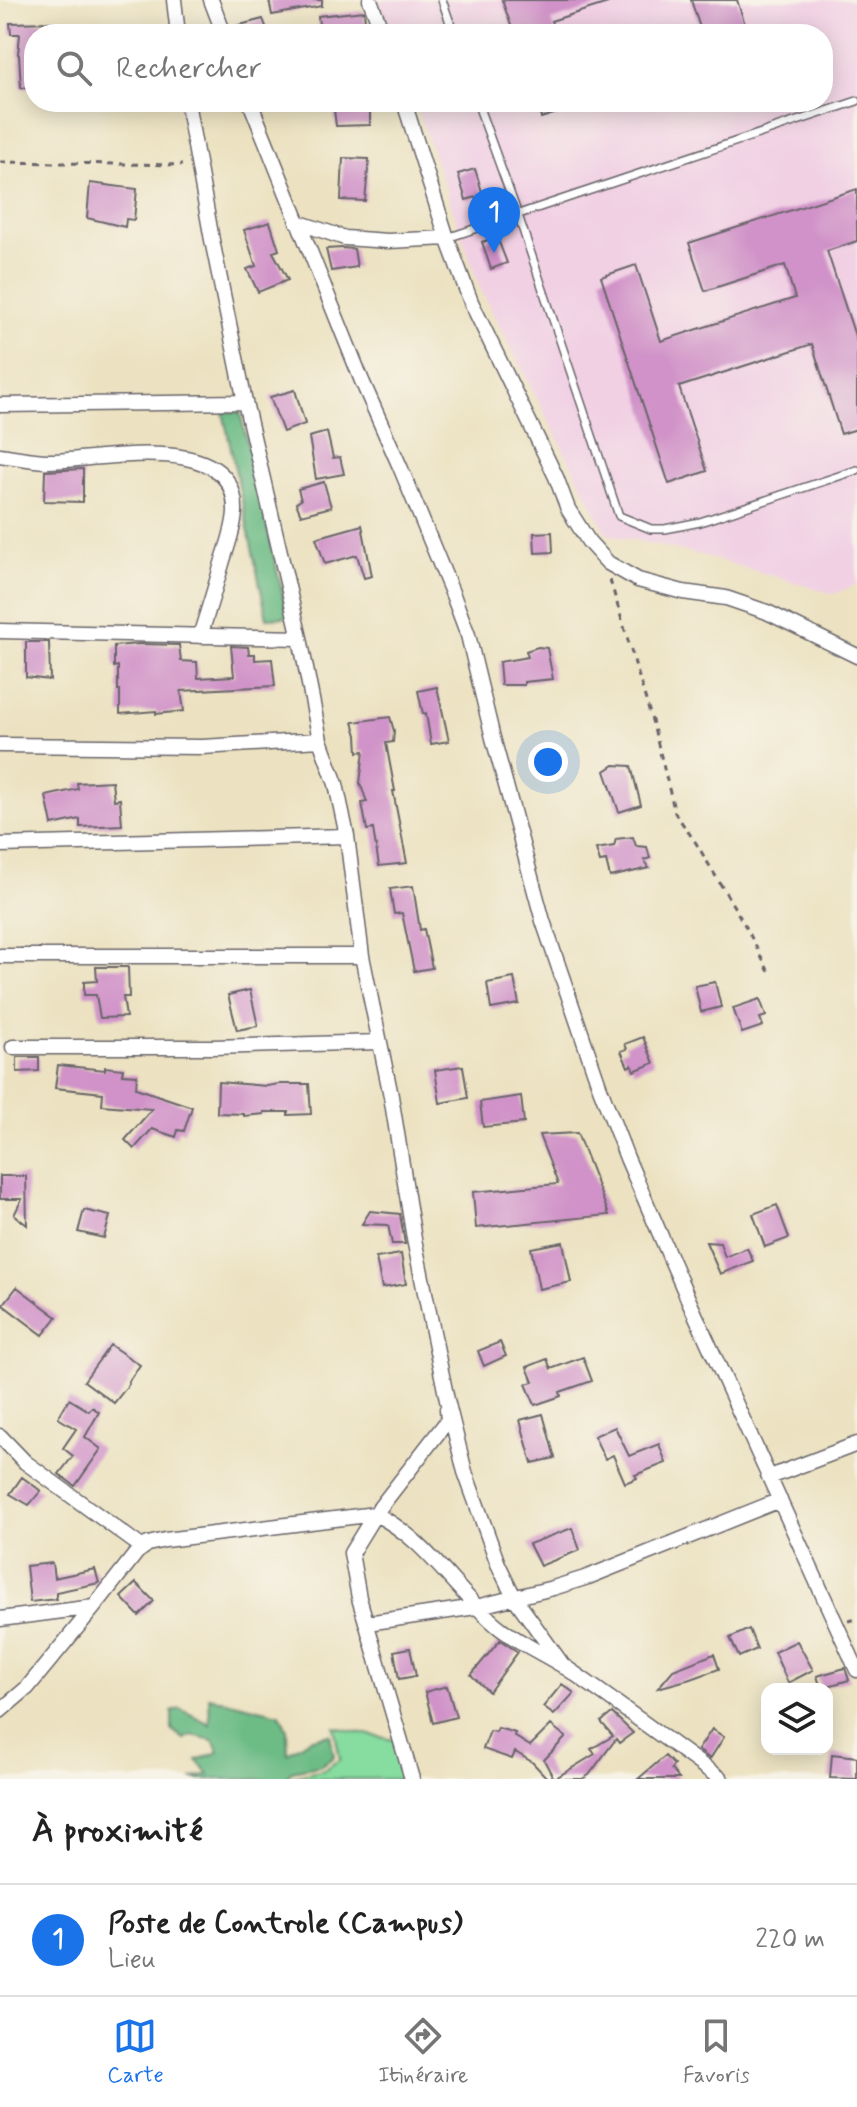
<!DOCTYPE html>
<html lang="fr">
<meta charset="utf-8">
<style>
:root{--surface:#fff;--page:#f6f6f6;--text:#222;--muted:#767676;--line:#e0e0e0;--accent:#1a73e8}
body{margin:0;font-family:Mynerve,sans-serif;background:var(--page);color:var(--text)}
.controls{position:absolute;right:24px;bottom:24px;display:grid;overflow:hidden;border-radius:16px;box-shadow:0 4px 20px #0003}
.controls button{width:72px;height:72px;display:grid;place-items:center;padding:0;border:0;border-bottom:2px solid var(--line);background:var(--surface);color:var(--text);font:40px sans-serif}
.you{position:absolute;left:548px;top:762px;width:28px;height:28px;margin:-20px;border:6px solid #fff;border-radius:50%;background:#1a73e8;box-shadow:0 0 0 12px #1a73e833}
.badge{display:grid;place-items:center;width:52px;height:52px;border-radius:50%;background:var(--accent);color:#fff;font-size:26px;font-weight:700}
.pin{position:absolute;translate:-50% -66px;filter:drop-shadow(0 2px 4px #0008)}
.pin::after{content:'';position:absolute;top:42px;width:28px;height:24px;background:inherit;clip-path:polygon(0 0,100% 0,50% 100%)}
.list{margin:0;padding:0;list-style:none}
h2{display:flex;justify-content:space-between;align-items:center;height:104px;margin:0;padding:0 32px;font-size:34px}
h2 small{font-size:26px;font-weight:400;color:var(--muted)}
.list li{display:grid;grid-template-columns:52px 1fr auto;gap:24px;align-items:center;box-sizing:border-box;height:112px;padding:0 32px;border-top:2px solid var(--line)}
.list b{display:block;font-size:30px;white-space:nowrap}
.list p{margin:0;font-size:26px;white-space:nowrap;color:var(--muted)}
.list em{font-size:26px;font-style:normal;color:var(--muted)}
.icon{flex:none;width:44px;height:44px;fill:none;stroke:currentColor;stroke-width:2;stroke-linecap:round;stroke-linejoin:round}
.map{position:relative;flex:none;width:857px;height:1779px;overflow:hidden}
.search{position:absolute;background:var(--surface);box-shadow:0 4px 20px #0003;left:24px;right:24px;top:24px;height:88px;display:flex;align-items:center;gap:20px;box-sizing:border-box;padding:0 28px;border-radius:32px;color:var(--muted);font-size:30px}
.sheet{height:216px;background:var(--surface)}
nav{display:flex;justify-content:space-around;align-items:center;box-sizing:border-box;height:112px;border-top:2px solid var(--line);background:var(--surface);font-size:22px;color:var(--muted)}
nav a{display:grid;justify-items:center;gap:4px}
nav .on{color:var(--accent)}
.map>svg:first-child{display:block}
.built{fill:#f1d0e4}
.green{fill:#87dc9f;stroke:#547f6d;stroke-width:2}
.forest{fill:#6dbc86;stroke:#486f60;stroke-width:2}
.building{fill:#d092c8}
.lines{fill:none;stroke-linecap:round;stroke-linejoin:round}
.service-casing{stroke:#69656a;stroke-width:10}
.minor-casing{stroke:#69656a;stroke-width:17}
.path{stroke:#69656a;stroke-width:3;stroke-dasharray:6 6;stroke-linecap:butt}
.service{stroke:#fff;stroke-width:7}
.minor{stroke:#fff;stroke-width:14}
</style>
<div class="map">
<svg width="857" height="1779" viewBox="0 0 857 1779">
<rect width="100%" height="100%" fill="#f7f3e8"/>
<filter id="ink" filterUnits="userSpaceOnUse"><feTurbulence type="fractalNoise" baseFrequency=".0125" numOctaves="2"/><feDisplacementMap in="SourceGraphic" scale="16" xChannelSelector="R" yChannelSelector="G"/><feConvolveMatrix kernelMatrix="1 2 1 2 8 2 1 2 1" color-interpolation-filters="sRGB"/></filter>
<filter id="wash" filterUnits="userSpaceOnUse"><feTurbulence type="fractalNoise" baseFrequency=".006" numOctaves="4" result="noise"/><feDisplacementMap in="SourceGraphic" scale="32" xChannelSelector="R" yChannelSelector="G"/><feGaussianBlur stdDeviation="1.8" result="paint"/><feColorMatrix in="noise" values="0 0 0 0 0 0 0 0 0 0 0 0 0 0 0 0 0 1.4 0 .05"/><feComposite in="paint" operator="in"/></filter>
<g filter="url(#wash)">
<rect width="100%" height="100%" fill="#ece2c1"/>
<!-- built -->
<path class="built" d="M379,0H857V584L834,594L701,555L607,534L480,288L415,102H823V34H391Z"/>
<!-- green -->
<path class="green" d="M334,1727L399,1741L404,1779H292L293,1777L324,1770L340,1759Z"/>
<!-- forest -->
<path class="forest" d="M223,412H240L288,617L267,618Z
M209,1697L280,1714L287,1729L288,1753L309,1739L330,1734L334,1757L319,1766L291,1771L286,1779H192L209,1774L197,1760L219,1752L213,1740L192,1735L184,1739L172,1730V1712L180,1709L210,1724Z"/>
<g id="blocks">
<!-- building -->
<path class="building" d="M269,0H322V6L272,15Z
M502,0H608V3L551,21L556,34H514Z
M691,0H737L748,34H702Z
M364,11L366,34H320L318,16Z
M263,19L269,34H234L232,27Z
M53,22V34H34V87L21,88L19,55L18,54L20,34H11L10,23Z
M333,102H370V125L336,126Z
M536,102H583V105L541,118Z
M343,158L369,159L365,201L341,200Z
M475,169L483,195L466,200L458,174Z
M90,183L137,189L134,220L126,219L125,227L87,218Z
M857,189V241L827,251L857,342V429L841,434L812,344L679,387L707,471L669,484L601,277L636,265L661,341L795,298L785,265L705,291L689,243Z
M270,222L279,250L273,252L288,280L258,292L247,269L256,266L244,230Z
M497,237L507,263L491,269L482,242Z
M342,248L354,249L357,267L331,271L326,249Z
M295,390L305,424L283,432L270,397Z
M327,432L333,458L340,457L344,474L316,479L309,437Z
M83,469V502L44,501L45,471Z
M324,482L331,507L301,515L296,503L301,500L298,489Z
M362,525L372,576L364,578L357,555L325,564L316,538Z
M552,532L553,552L535,553L534,533Z
M26,642H49L50,680L26,677Z
M139,644L179,645L181,661L197,662L198,678L234,676L231,646L248,647L249,654H255V660L272,659L275,686L181,691L184,711L156,714V711L120,714V690H118V666L114,667V646Z
M538,647L547,648L553,679L524,682V685H501L499,662L528,657L526,651Z
M437,687L449,741L431,744L426,713L423,714L418,691Z
M390,717L394,731L393,742L386,743L395,791H393L407,863L379,866L373,829L367,830L362,803L367,802L360,783L364,751L358,752L357,735L353,722Z
M614,765L631,766L641,805L619,812L605,771Z
M112,781L114,800L120,799L122,825L80,827V819L52,825L46,796L78,789L77,783Z
M633,837L636,846L647,847L650,858L644,860L649,868L610,877L606,861L600,862L596,849L614,846L616,839Z
M413,886L420,930L424,929L432,968L414,971L402,913L394,914L390,889Z
M96,967H128L129,997H123L126,1017L100,1018L96,995H84V982L97,981Z
M514,978L519,1004L491,1009L487,983Z
M715,982L721,1007L701,1012L695,986Z
M250,990L258,1026L237,1030L228,995Z
M760,999L766,1016L760,1018L763,1026L742,1033L733,1008Z
M643,1037L654,1063L634,1071L632,1065L628,1067L621,1051L627,1049L625,1044Z
M17,1057H39V1071L17,1072Z
M58,1065L105,1070V1067L123,1069L122,1074L137,1075L136,1088L192,1107L184,1131L178,1130L176,1137L152,1129L134,1149L125,1140L152,1109L102,1105L103,1093L55,1088Z
M463,1066L468,1098L440,1103L435,1070Z
M218,1082L267,1086L279,1084H309L311,1114L288,1115V1112H264V1114L244,1116V1114L217,1113Z
M521,1096L524,1123L483,1127L480,1102Z
M577,1133L609,1215L476,1228L473,1192L558,1184L539,1135Z
M0,1176H26L27,1225L14,1215L22,1199H0Z
M777,1205L789,1238L765,1247L753,1214Z
M84,1210L110,1216L104,1238L78,1232Z
M370,1211L400,1214L405,1244H392L388,1225L362,1224Z
M563,1242L571,1282L539,1289L531,1248Z
M706,1242L720,1243L725,1257L747,1248L753,1261L720,1274Z
M401,1254L406,1284L382,1288L376,1258Z
M17,1287L57,1317L43,1335L3,1305Z
M500,1342L506,1356L484,1366L478,1351Z
M110,1345L140,1365L128,1382L129,1384L114,1403L84,1381Z
M583,1357L592,1381L560,1392L561,1396L535,1405L526,1384L533,1382L527,1367L547,1359L551,1369Z
M69,1399L89,1411L92,1407L99,1412L85,1437L101,1449L75,1486L59,1474L73,1456L63,1448L76,1429L58,1418Z
M543,1414L555,1458L532,1463L520,1420Z
M615,1427L629,1456L659,1444L666,1463L635,1475L637,1478L625,1483L613,1455L605,1459L594,1436Z
M22,1477L41,1491L29,1505L10,1494Z
M572,1528L580,1550L540,1566L529,1544Z
M52,1563L54,1578L95,1569L99,1583L56,1592V1599L30,1602L26,1566Z
M136,1583L154,1601L139,1616L121,1597Z
M749,1629L757,1649L739,1657L730,1638Z
M500,1640L518,1652L489,1692L471,1675Z
M797,1641L813,1670L788,1683L774,1652Z
M410,1648L416,1676L399,1679L394,1651Z
M714,1654L719,1669L694,1678L658,1688L673,1670Z
M845,1668L849,1680L821,1688L817,1676Z
M562,1684L574,1693L554,1715L543,1707Z
M447,1686L456,1717L433,1723L425,1692Z
M612,1713L633,1733L619,1743L616,1739L589,1775L582,1779H548L532,1762L515,1752L512,1759L483,1749L490,1731L496,1732L498,1728L515,1733L514,1736L530,1746L551,1725L566,1737L544,1760L554,1779L595,1754L591,1749L613,1736L601,1722Z
M712,1729L724,1737L710,1759L698,1750Z
M832,1754L857,1757V1779L830,1778Z
M665,1756L674,1765L671,1769L679,1779H638Z"/>
</g>
</g>
<g filter="url(#ink)">
<use href="#blocks" fill-opacity="0" stroke="#69656a" stroke-width="2"/>
<g class="lines">
<defs>
<path id="service" d="M442,0L454,34
M477,102L518,215L619,516L651,529H665L700,522L857,470
M447,238L857,101"/>
<path id="minor" d="M174,0L178,34
M211,0L224,34
M370,0L383,34
M187,102L212,240L245,402L300,638L320,740L336,784L347,836L362,956L391,1096L414,1239L447,1400L465,1472L498,1564L514,1597L564,1667
M250,102L362,381L401,469L453,595L468,635L493,738L543,921L600,1088L627,1158L689,1301L857,1670
M404,102L447,238
M297,222L345,238L388,241L447,238L471,302L556,477L568,509L589,542L608,563L638,580L683,592L726,598L767,612L857,656
M0,405L245,402
M0,455C16,457 32,461 48,461C100,461 237,428 235,512C234,528 228,545 223,560C216,585 208,611 200,636
M0,631L300,638
M0,745L202,747L320,740
M0,845L347,836
M0,956H362
M13,1047H212L379,1042
M0,1436L25,1462L143,1548
M770,1477L857,1444
M0,1619L94,1607L137,1552L148,1544L165,1540L375,1514C427,1539 456,1593 500,1628C521,1644 546,1655 568,1669C620,1705 670,1742 721,1779
M367,1623L476,1607L553,1588L588,1577L780,1500
M0,1711L27,1688L94,1607
M412,1779L359,1598L351,1553L375,1514L448,1420L447,1409"/>
</defs>
<!-- service casing -->
<use href="#service" class="service-casing"/>
<!-- minor casing -->
<use href="#minor" class="minor-casing"/>
<!-- path -->
<path class="path" d="M0,162L182,165
M610,580L653,724L675,813L696,843L746,927L769,972
M848,1621L857,1619"/>
<!-- service -->
<use href="#service" class="service"/>
<!-- minor -->
<use href="#minor" class="minor"/>
</g>
</g>
</svg>
<div class="controls">
<button><svg class="icon" aria-label="layers" viewBox="0 0 24 24"><path d="M12 4l9 5-9 5-9-5zM3 14l9 5 9-5"/></svg></button>
</div>
<div class="you"></div>
<div class="pin badge" style="left:494px;top:253px">1</div>
<div class="search"><svg class="icon" aria-label="search" viewBox="0 0 24 24"><circle cx="10" cy="10" r="6"/><path d="M15 15l6 6"/></svg>Rechercher</div>
</div>
<section class="sheet">
<h2>À proximité<small></small></h2>
<ul class="list">
<li><span class="badge">1</span><div><b>Poste de Controle (Campus)</b><p>Lieu</p></div><em>220 m</em></li>
</ul>
</section>
<nav>
<a class="on"><svg class="icon" aria-label="map" viewBox="0 0 24 24"><path d="M3 6l6-2 6 2 6-2v14l-6 2-6-2-6 2zM9 4v14M15 6v14"/></svg>Carte</a>
<a><svg class="icon" aria-label="directions" viewBox="0 0 24 24"><path d="M12 3l9 9-9 9-9-9zM9 14v-3h6M13 9l2 2-2 2"/></svg>Itinéraire</a>
<a><svg class="icon" aria-label="saved" viewBox="0 0 24 24"><path d="M7 4h10v16l-5-4-5 4z"/></svg>Favoris</a>
</nav>
